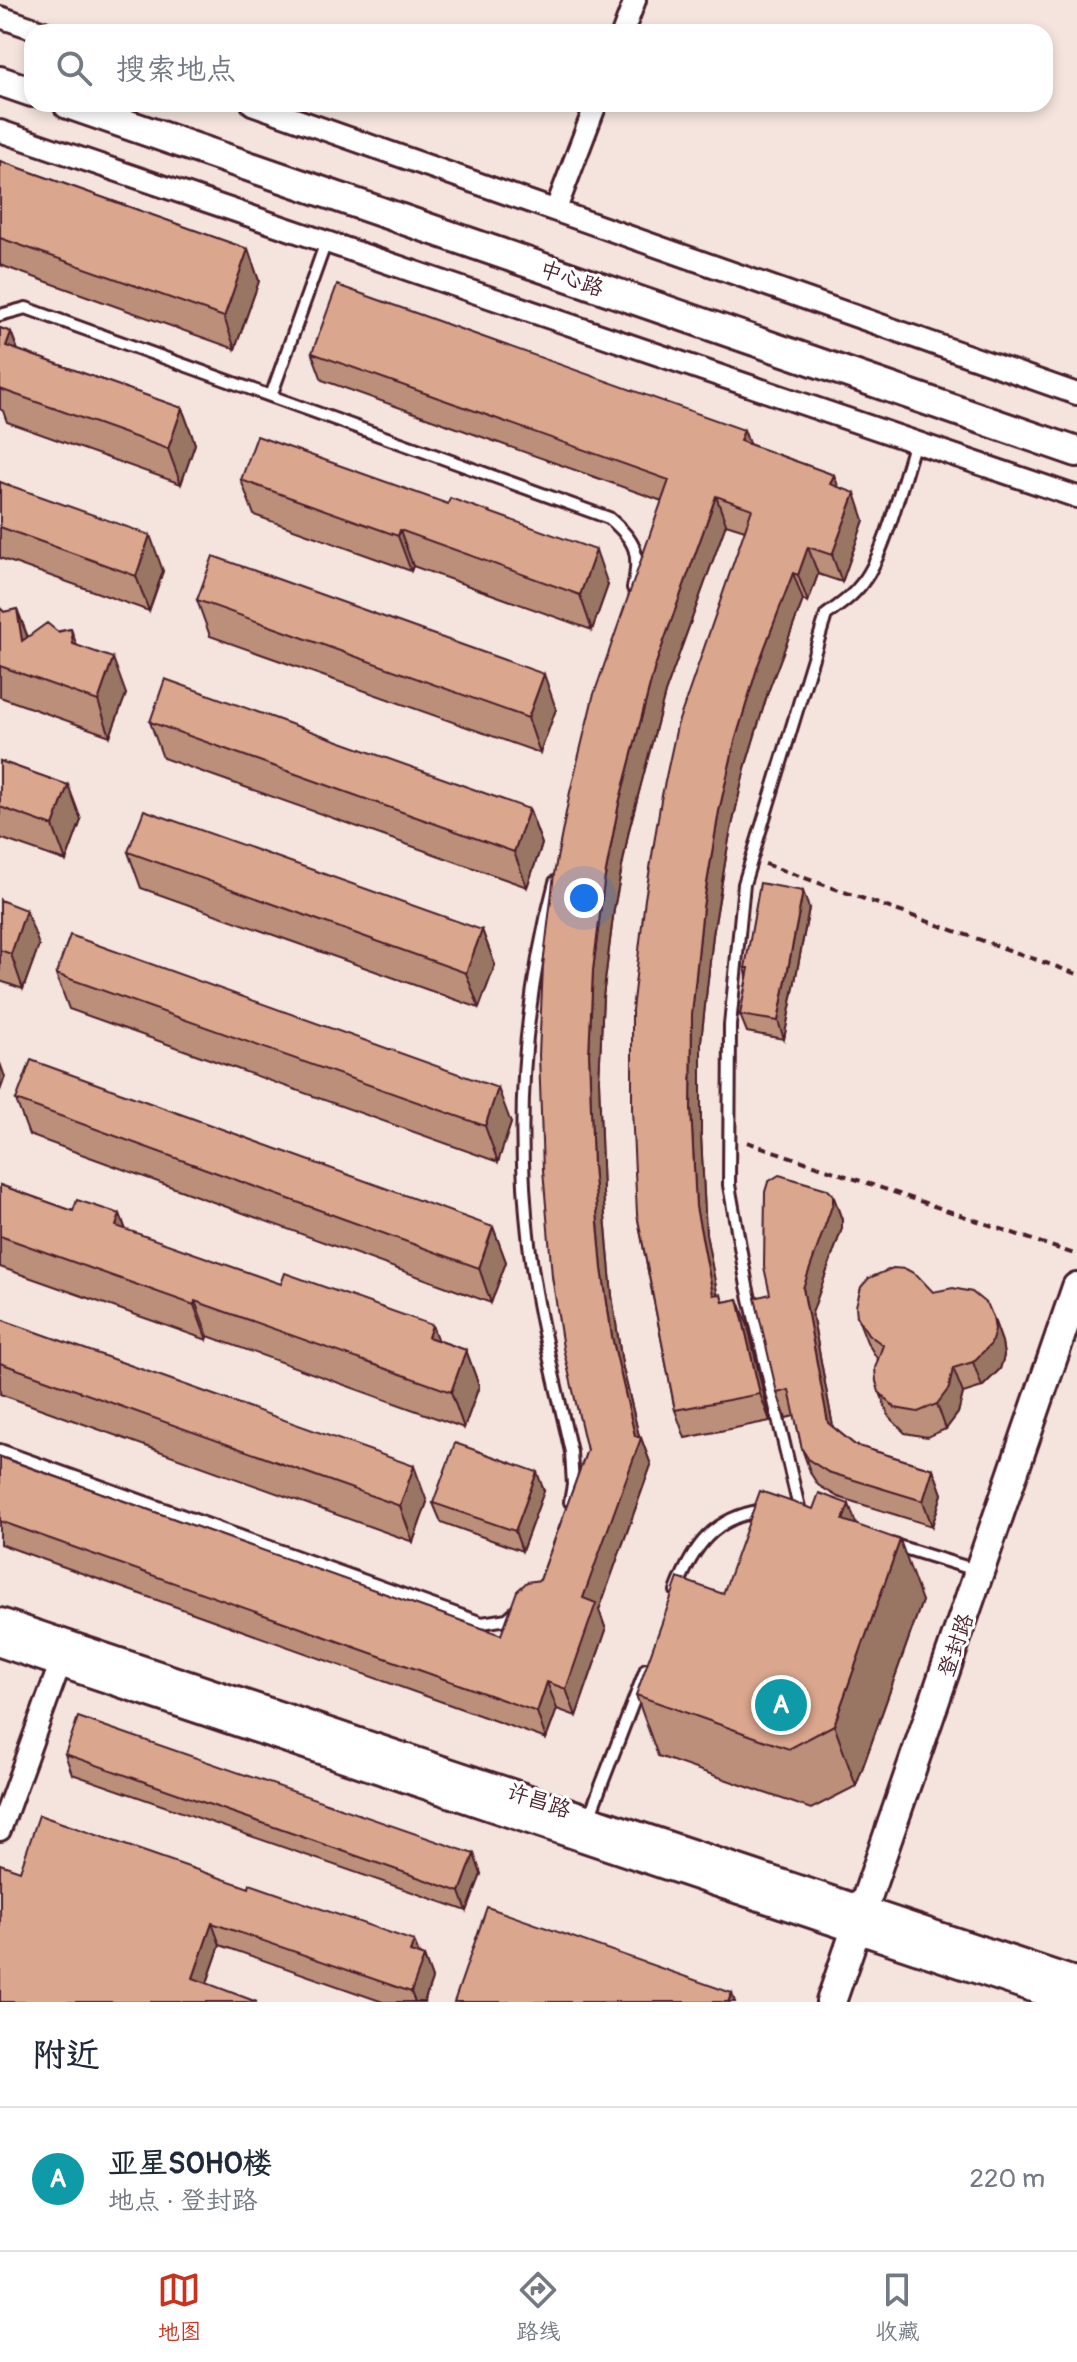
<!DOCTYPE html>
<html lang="zh">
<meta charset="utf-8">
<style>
:root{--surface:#fff;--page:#f6f6f7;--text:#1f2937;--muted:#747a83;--line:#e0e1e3;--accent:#c8321e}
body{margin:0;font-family:Pangolin,"LXGW WenKai TC",sans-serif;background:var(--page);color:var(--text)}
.you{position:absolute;left:584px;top:898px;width:28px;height:28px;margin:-20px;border:6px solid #fff;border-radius:50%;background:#1a73e8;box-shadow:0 0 0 12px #1a73e833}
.badge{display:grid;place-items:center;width:52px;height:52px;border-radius:50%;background:var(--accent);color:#fff;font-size:26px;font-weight:700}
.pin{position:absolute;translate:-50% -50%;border:4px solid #fff;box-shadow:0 2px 8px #0006}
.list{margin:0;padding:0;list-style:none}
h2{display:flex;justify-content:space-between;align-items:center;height:104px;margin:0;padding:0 32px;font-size:34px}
h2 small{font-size:26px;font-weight:400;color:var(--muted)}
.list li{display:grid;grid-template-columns:52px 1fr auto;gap:24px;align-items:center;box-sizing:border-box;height:144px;padding:0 32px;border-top:2px solid var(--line)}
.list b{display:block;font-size:30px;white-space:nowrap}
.list p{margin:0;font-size:26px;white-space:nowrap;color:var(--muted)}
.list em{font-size:26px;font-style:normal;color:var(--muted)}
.icon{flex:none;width:44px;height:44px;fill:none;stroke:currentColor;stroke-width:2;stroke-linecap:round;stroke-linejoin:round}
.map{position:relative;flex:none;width:1077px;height:2002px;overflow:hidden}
.search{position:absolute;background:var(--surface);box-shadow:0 4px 12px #0003;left:24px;right:24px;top:24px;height:88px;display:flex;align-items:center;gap:20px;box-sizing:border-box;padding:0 28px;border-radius:24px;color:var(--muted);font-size:30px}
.sheet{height:248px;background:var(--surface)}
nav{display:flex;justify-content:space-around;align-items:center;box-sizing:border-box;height:112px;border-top:2px solid var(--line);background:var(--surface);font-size:22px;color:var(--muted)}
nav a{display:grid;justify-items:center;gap:4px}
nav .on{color:var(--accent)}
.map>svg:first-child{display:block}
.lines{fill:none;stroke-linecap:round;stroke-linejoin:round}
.service-casing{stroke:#4a1f2b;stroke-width:16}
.minor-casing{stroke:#4a1f2b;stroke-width:26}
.tertiary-casing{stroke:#4a1f2b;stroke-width:30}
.secondary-casing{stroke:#4a1f2b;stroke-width:34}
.path{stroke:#4a1f2b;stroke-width:4;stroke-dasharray:8 6;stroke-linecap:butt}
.service{stroke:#fff;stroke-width:10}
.minor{stroke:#fff;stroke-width:20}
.tertiary{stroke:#fff;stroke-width:24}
.secondary{stroke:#fff;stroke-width:28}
.wall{fill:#bb8f7a;stroke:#4a1f2b;stroke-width:2}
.shaded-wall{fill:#997463;stroke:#4a1f2b;stroke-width:2}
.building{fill:#daa68e;stroke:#4a1f2b;stroke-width:2}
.labels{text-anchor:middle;stroke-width:6;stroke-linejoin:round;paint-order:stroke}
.street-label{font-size:22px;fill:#4a1f2b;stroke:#fff}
</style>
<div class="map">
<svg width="1077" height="2002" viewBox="0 0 1077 2002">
<rect width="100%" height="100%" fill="#f4e4dd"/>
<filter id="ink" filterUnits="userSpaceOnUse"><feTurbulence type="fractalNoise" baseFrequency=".0125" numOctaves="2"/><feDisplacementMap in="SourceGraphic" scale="16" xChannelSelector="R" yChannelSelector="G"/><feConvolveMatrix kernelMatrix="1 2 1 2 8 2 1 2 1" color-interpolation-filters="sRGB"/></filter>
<g filter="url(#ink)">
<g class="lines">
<defs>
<path id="service" d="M0,315L26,308L609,518C636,541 641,553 633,588
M271,396L326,242
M555,882C524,999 515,1123 529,1244C537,1314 556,1384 571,1452L573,1485L570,1502
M0,1450L482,1623L507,1619L516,1611
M801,1516L747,1286L729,1185L730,1025L744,884L826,615C840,605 853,596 863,582C885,554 903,479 915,442
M891,1544L979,1571
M676,1591C693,1546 714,1517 764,1510
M589,1817L646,1669"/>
<path id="minor" d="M0,17L44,32
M623,32L635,0
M252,104L1077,394
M0,131L1077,497
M556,209L596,104
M0,1830L60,1664"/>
<path id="tertiary" d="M0,1621L1077,1981
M0,1644L1071,2002"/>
<path id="secondary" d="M0,81L32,92
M68,104L1077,452
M831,2002L1077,1287"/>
</defs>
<!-- service casing -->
<use href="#service" class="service-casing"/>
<!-- minor casing -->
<use href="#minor" class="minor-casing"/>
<!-- tertiary casing -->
<use href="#tertiary" class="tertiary-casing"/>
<!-- secondary casing -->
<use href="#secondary" class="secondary-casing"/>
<!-- path -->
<path class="path" d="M765,864L1077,974
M747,1142L1077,1255"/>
<!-- service -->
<use href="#service" class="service"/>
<!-- minor -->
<use href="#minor" class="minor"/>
<!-- tertiary -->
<use href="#tertiary" class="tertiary"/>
<!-- secondary -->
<use href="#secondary" class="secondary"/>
</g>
<!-- wall -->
<path class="wall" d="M0,161L248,249L259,281L235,349L0,265Z
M0,328L11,332L18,350L182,408L195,444L181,484L7,422L3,411L0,409Z
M312,353L744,430L749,444L834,475L838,487L864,520L842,582L818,574L808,602L803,600L768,692L745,768L729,839L713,935L701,1041V1135L706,1234L717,1294L724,1302L738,1299L748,1326L770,1421L685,1438L675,1410L637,1214L745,530L726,524L665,693L629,830L614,909L603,997L599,1081L603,1193L612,1296L622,1364L639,1437L641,1438L651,1465L599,1610L606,1630L576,1716L557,1709L546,1739L0,1544V1457L501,1635L540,1580L587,1450L552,1276L662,501L322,380Z
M241,480L448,504L608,585L592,630L413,566L411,571L254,515Z
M0,482L163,571L149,611L0,558Z
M197,600L556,709L540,753L210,636Z
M0,608L4,612L17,609L28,637L71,629L77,646L126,694L110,736L0,697Z
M150,722L529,809L542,844L527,887L163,758Z
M0,761L68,785L81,820L66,861L0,838Z
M128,852L482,930L495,965L479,1008L141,888Z
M0,900L39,945L23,989L0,981Z
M809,908L784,1039L747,1032L740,1015L747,976L745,968Z
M56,974L511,1123L498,1162L69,1009Z
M16,1100L493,1227L506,1262L491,1303L29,1135Z
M0,1185L73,1211L120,1214L126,1230L466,1350L479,1386L464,1428L208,1336L207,1340L0,1267Z
M833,1195L842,1220V1228L812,1313L833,1427L855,1445L933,1469L942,1494L932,1526L838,1497L818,1485L811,1474L802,1449L795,1416L786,1418L777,1393L770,1294Z
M857,1316L993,1317L1002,1342L1004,1356L1000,1369L982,1387L963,1393L958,1413L946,1429L927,1437L905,1433L889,1417L876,1381L878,1360L867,1342Z
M0,1319L427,1502L413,1542L0,1394Z
M544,1491L522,1551L441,1522L433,1503Z
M857,1525L922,1601L856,1786L811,1809L658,1756L636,1695Z
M65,1754L474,1854L481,1874L467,1911L72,1774Z
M20,1871L419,1955L424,1957L432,1979L424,2002H383L220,1945L207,1983L0,2002Z"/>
<!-- shaded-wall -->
<path class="shaded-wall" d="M248,249L259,281L235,349L224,317Z
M11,332L24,368L6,346Z
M182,408L195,444L181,484L168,449Z
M744,430L754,457L740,441Z
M834,475L844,502L830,484Z
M855,493L864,520L842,582L832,555Z
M716,496L726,524L665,693L629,830L614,909L603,997L599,1081L603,1193L612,1296L622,1364L640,1440L641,1438L651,1465L599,1610L606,1630L576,1716L566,1689L583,1598L635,1436L612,1337L602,1269L593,1166L589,1054L593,970L604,882L619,803L655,666Z
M400,530L413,566L411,571L398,536Z
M150,535L163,571L149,611L136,576Z
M808,547L818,574L808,602L798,575Z
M596,550L608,585L592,630L580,595Z
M793,573L803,600L768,692L745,768L729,839L713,935L701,1041V1135L706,1234L723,1323L713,1295L696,1207L691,1108L692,1014L703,907L719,811L735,741L758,665Z
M17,609L30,644L22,641Z
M113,658L126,694L110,736L98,701Z
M544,674L556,709L540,753L528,718Z
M68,785L81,820L66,861L53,826Z
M529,809L542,844L527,887L514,852Z
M803,891L809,908L784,1039L778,1021Z
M26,910L39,945L23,989L11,954Z
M482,930L495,965L479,1008L466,973Z
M0,1063L5,1077L0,1091Z
M498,1088L511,1123L498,1162L485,1126Z
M833,1195L842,1220V1228L812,1313L837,1448L828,1423L803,1288Z
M120,1214L133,1250L116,1226Z
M493,1227L506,1262L491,1303L479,1268Z
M738,1299L748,1326L770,1421L760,1394Z
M195,1301L208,1336L207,1340L194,1305Z
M993,1317L1002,1342L1004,1356L1000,1369L982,1387L973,1362Z
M432,1325L445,1360L428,1337Z
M466,1350L479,1386L464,1428L451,1392Z
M953,1368L963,1393L958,1413L946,1429L937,1404Z
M414,1466L427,1502L413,1542L400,1506Z
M933,1469L942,1494L932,1526L923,1501Z
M537,1472L544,1491L522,1551L515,1531Z
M849,1504L871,1565L843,1520Z
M900,1540L922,1601L856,1786L834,1725Z
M547,1682L557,1709L546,1739L537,1712Z
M474,1854L481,1874L467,1911L460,1892Z
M212,1923L220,1945L201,2000L193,1978Z
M414,1941L422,1962L424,1957L432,1979L424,2002H415L411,1992L410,1952Z
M732,1993L735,2002H728Z"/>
<!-- building -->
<path class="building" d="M0,161L248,249L224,317L0,238Z
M337,285L744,430L740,441L834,475L830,484L855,493L832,555L808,547L798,575L793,573L758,665L735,741L719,811L703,907L692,1014L691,1108L696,1207L713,1295L721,1294L723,1302L738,1299L760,1394L675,1410L637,1214L632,1109V1010L645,899L661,800L677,726L752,509L716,496L655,666L619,803L604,882L593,970L589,1054L593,1166L602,1269L612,1337L635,1436L641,1438L583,1598L596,1603L566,1689L547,1682L537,1712L0,1521V1457L501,1635L517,1591L527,1582L540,1580L587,1450L563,1348L552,1276L543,1170L539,1055L543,966L554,874L570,792L593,697L669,480L312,353Z
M0,328L11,332L6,346L182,408L168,449L0,389Z
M257,436L448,504L450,498L596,550L580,595L400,530L398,536L241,480Z
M0,482L150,535L136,576L0,527Z
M213,556L544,674L528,718L197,600Z
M0,608L4,612L17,609L22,641L47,623L58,632L71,629L73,644L113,658L98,701L0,666Z
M165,679L529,809L514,852L150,722Z
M0,761L68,785L53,826L0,807Z
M144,810L482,930L466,973L128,852Z
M760,883L803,891L778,1021L740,1015L749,968H745Z
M0,900L26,910L11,954L0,950Z
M70,935L498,1088L485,1126L56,974Z
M31,1060L493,1227L479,1268L16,1100Z
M779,1175L827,1189L833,1195V1203L803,1288L828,1423L855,1445L933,1469L923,1501L828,1472L809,1460L802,1449L789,1390L777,1393L755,1298L770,1294L764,1267L765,1192L768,1182Z
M0,1185L73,1211L77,1200L120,1214L116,1226L281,1284L285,1273L432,1325L428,1337L466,1350L451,1392L195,1301L194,1305L0,1236Z
M893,1268L906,1269L917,1275L933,1292L953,1288L972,1292L988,1305L993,1317L995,1330L991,1344L973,1362L953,1368L949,1388L937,1404L918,1412L895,1408L879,1392L876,1381L875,1368L883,1345L868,1334L857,1316L856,1306L861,1287L869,1278Z
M0,1319L414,1466L400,1506L0,1363Z
M455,1443L537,1472L515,1531L433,1503Z
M760,1491L813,1509L819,1493L849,1504L843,1520L900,1540L834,1725L789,1749L636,1695L678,1578L723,1594Z
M78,1717L474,1854L460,1892L65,1754Z
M39,1815L249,1888L250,1884L414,1941L410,1952L424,1957L411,1992L212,1923L193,1978L257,2002H0V1864L20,1871Z
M487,1907L732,1993L728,2002H454Z"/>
</g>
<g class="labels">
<!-- street labels -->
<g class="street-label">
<text transform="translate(572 278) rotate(19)" y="8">中心路</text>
<text transform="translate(955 1645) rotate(-71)" y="8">登封路</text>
<text transform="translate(539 1800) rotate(18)" y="8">许昌路</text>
</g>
</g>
</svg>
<div class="you"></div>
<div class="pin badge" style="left:781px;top:1705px;background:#0f9aa8">A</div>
<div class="search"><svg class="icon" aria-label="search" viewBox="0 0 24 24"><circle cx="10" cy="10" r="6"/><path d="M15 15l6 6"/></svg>搜索地点</div>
</div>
<section class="sheet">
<h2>附近<small></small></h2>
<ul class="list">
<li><span class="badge" style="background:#0f9aa8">A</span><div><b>亚星SOHO楼</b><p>地点 · 登封路</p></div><em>220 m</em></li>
</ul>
</section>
<nav>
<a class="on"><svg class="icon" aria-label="map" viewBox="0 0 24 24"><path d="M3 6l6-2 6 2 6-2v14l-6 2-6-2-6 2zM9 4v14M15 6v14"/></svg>地图</a>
<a><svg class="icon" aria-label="directions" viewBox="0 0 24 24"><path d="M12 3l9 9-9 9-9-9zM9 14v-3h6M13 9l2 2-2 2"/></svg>路线</a>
<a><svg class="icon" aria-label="saved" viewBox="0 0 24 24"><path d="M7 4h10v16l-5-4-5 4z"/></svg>收藏</a>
</nav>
